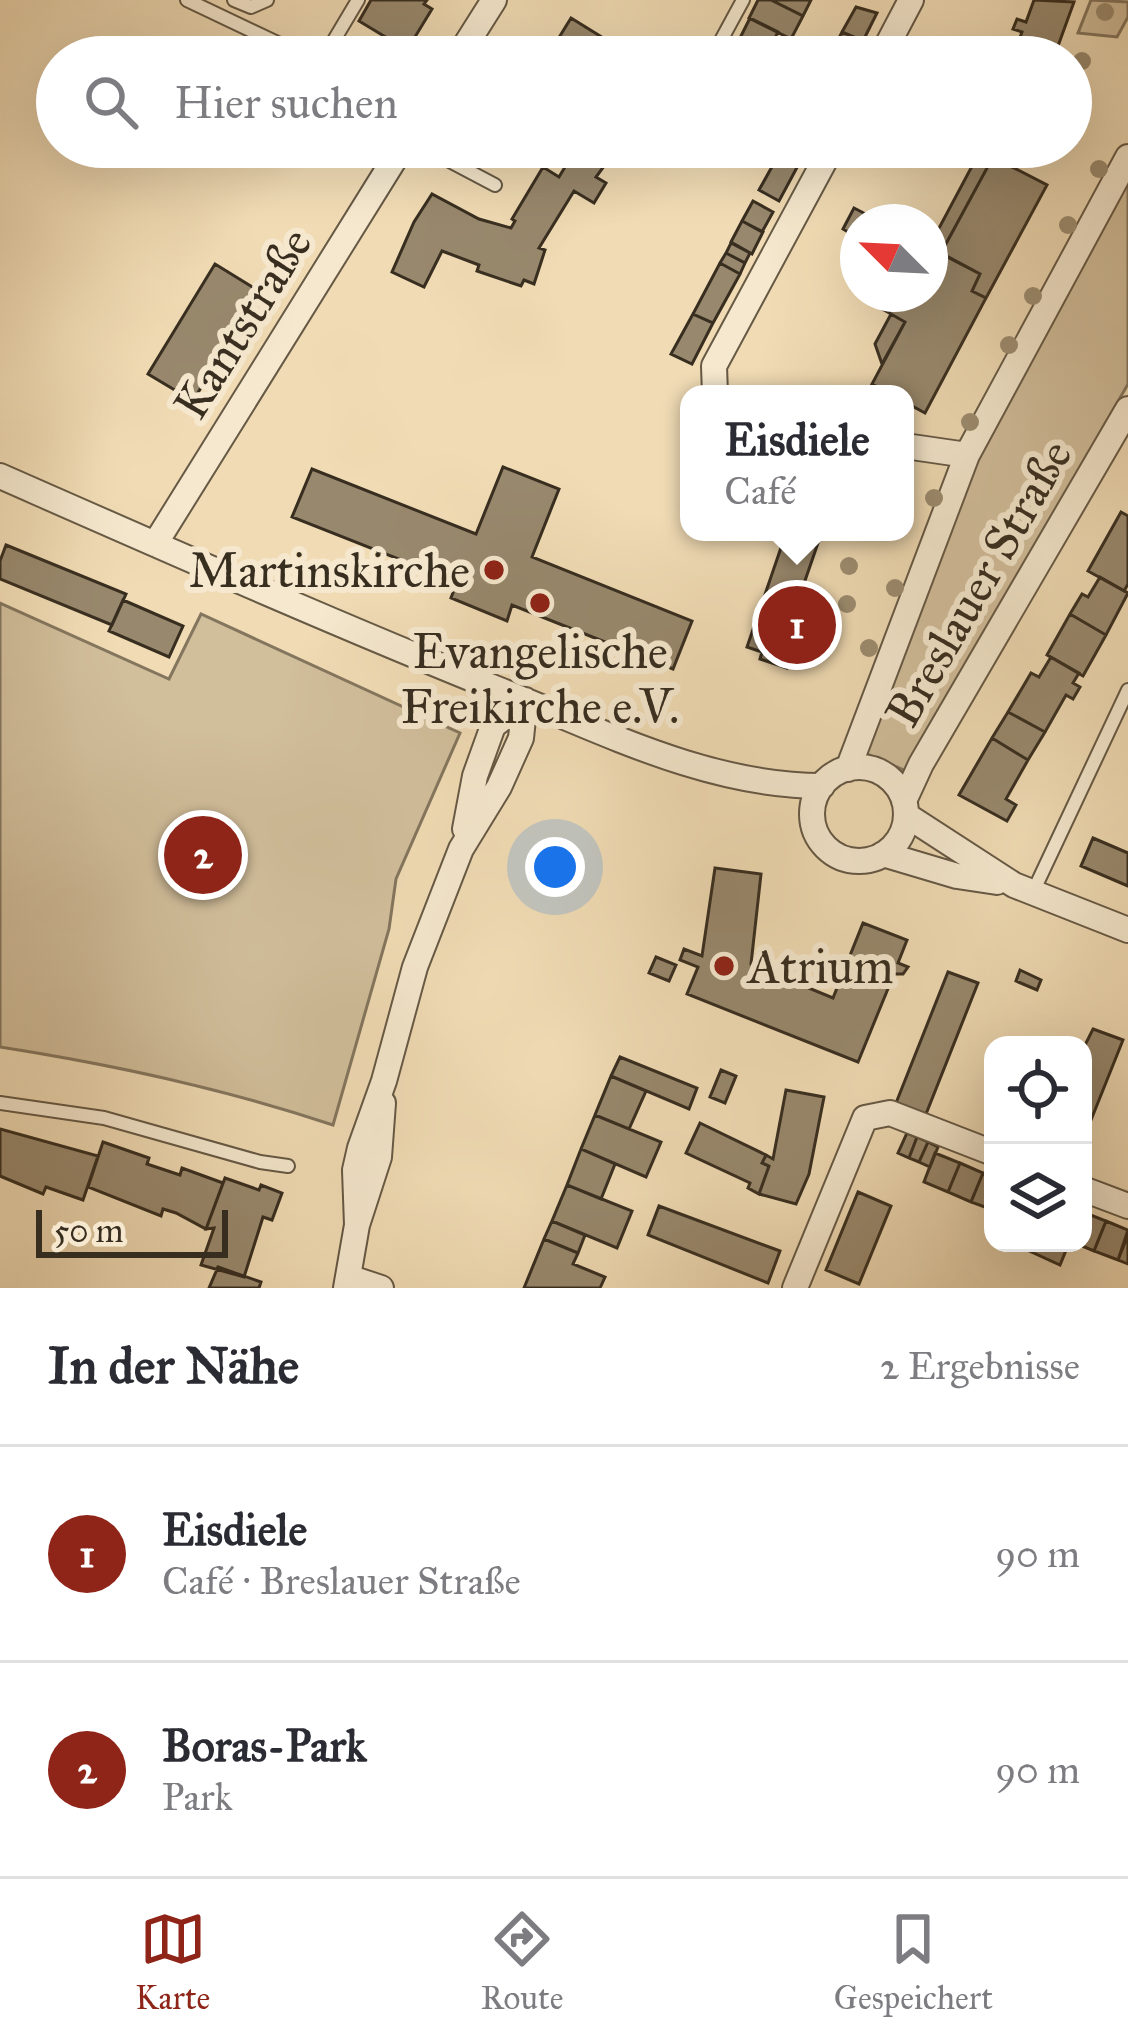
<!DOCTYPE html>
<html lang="de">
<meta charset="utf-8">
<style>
:root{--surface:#fff;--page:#f2f2f3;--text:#2b2b33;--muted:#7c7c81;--line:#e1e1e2;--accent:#8f2418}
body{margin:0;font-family:"IM FELL Great Primer",serif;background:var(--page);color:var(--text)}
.controls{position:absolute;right:36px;bottom:36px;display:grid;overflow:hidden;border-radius:24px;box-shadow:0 12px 48px #0002}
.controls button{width:108px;height:108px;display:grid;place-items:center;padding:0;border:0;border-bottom:3px solid var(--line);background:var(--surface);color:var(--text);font:60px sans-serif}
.compass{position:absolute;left:840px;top:204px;width:108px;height:108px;border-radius:50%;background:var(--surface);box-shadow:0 12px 48px #0002;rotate:294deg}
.scale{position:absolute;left:36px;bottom:30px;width:192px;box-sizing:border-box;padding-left:12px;border:6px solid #382e20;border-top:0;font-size:33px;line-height:42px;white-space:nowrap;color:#382e20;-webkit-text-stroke:9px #f5e8ce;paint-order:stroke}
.you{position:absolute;left:555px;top:867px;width:42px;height:42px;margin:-30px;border:9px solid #fff;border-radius:50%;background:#1a73e8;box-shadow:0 0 0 18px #1a73e833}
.badge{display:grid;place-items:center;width:78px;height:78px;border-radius:50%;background:var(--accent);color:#fff;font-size:39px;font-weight:700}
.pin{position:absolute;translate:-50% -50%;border:6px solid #fff;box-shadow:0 3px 12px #0006}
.popup{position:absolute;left:680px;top:385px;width:234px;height:156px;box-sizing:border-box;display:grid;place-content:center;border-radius:24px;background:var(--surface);filter:drop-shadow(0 3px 9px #0005);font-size:39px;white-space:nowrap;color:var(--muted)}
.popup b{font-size:45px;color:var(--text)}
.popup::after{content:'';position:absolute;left:50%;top:100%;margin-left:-24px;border:24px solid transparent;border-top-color:var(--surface)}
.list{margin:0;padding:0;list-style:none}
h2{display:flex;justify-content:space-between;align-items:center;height:156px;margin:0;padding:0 48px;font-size:51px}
h2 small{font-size:39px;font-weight:400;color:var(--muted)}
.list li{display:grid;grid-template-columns:78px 1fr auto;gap:36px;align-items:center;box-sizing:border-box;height:216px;padding:0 48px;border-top:3px solid var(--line)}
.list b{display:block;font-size:45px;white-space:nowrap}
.list p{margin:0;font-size:39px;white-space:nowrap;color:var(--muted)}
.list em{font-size:39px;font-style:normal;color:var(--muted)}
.icon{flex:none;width:66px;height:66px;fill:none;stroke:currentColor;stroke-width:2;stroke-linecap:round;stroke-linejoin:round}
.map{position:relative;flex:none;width:1128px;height:1288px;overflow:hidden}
.search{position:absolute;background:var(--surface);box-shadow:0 12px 48px #0002;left:36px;right:36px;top:36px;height:132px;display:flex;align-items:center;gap:30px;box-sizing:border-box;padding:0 42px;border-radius:66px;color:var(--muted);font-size:45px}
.sheet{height:588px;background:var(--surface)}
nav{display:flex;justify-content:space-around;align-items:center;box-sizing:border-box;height:168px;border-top:3px solid var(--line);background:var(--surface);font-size:33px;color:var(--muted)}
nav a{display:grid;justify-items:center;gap:6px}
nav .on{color:var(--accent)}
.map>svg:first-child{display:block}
.green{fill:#d1be9b;stroke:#84765e;stroke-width:3}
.building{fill:#98886d;stroke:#382e20;stroke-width:3}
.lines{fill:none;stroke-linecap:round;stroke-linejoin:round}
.lane-casing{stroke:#665945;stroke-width:16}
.street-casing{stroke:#665945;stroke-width:28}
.lane{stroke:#f5e8ce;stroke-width:12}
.street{stroke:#f5e8ce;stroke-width:24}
.tree{fill:#9c8c70}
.poi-dot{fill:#8f2418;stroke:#f5e8ce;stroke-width:4.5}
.labels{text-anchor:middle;stroke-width:12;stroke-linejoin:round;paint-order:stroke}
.street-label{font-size:48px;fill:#382e20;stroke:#f5e8ce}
.poi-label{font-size:48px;fill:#382e20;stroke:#f5e8ce;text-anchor:end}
</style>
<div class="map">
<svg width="1128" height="1288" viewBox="0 0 1128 1288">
<rect width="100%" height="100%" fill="#f0dbb4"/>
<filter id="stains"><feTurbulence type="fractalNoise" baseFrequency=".00167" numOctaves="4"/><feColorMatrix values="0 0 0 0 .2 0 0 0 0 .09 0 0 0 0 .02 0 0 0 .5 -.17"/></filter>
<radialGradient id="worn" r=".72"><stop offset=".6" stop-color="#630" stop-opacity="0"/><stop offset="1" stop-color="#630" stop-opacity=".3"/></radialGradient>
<!-- green -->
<path class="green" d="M1091,0L1128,2V17L1117,37L1078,33Z
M1128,170V384L906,771L862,752L970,470Z
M0,603L169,679L201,614L460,733L396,879L389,929L333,1125C222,1088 115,1065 0,1047Z"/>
<!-- building -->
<path class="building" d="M371,0H427L424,4L432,9L407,50L359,21Z
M758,0H771L803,16L791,39L749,18Z
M771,0H811L803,16Z
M1034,0L1074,2L1054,57H1013L1022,32L1013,29L1017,19L1026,22Z
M856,7L877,13L863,41L842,32Z
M571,18L613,44L605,57H547Z
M750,18L778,32L766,55L739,40Z
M842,32L863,41L854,57L832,52Z
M739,40L766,55L765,57H730Z
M577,147H618L596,177L606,183L594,203L574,191L539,248L545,250L534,284L524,280L521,286L477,271L479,265L442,251L424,287L392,272L414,222L432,194L479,219L511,228L515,221L512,219L543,167L559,177Z
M783,147H808L779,201L759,190Z
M981,147H1022L1014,168L979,153Z
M979,153L993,157L941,253L930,245Z
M993,157L1047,185L986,298L972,291L980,274L941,253Z
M753,201L773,212L762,232L742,221Z
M854,208L881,222H858V238L843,229Z
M742,221L763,232L752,254L731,242Z
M731,243L750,253L745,263L726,253Z
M930,248L980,274L972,291L986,298L925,413L905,402V394H891L872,384L905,322L884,310L893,294H930Z
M726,253L745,263L740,274L720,263Z
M720,263L740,274L713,323L693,314Z
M215,264L259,291L193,401L148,374Z
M866,294H893L884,310L864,299Z
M693,314L713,323L692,364L671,354Z
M891,314L905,322L882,364L875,344Z
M503,467L559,489L532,557L692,621L673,669L512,605L507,621L451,598L457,582L292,517L312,469L476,534Z
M1121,512L1128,516V584L1124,591L1088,571Z
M791,532H822L818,543Z
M786,533L818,543L799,598L809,602L787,668L760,659L762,652L747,647Z
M6,545L126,594L112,625L0,579V561Z
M1100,577L1128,593L1106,635L1070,614L1082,594L1088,597Z
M123,600L183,626L169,657L109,631Z
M1070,614L1106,635L1083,676L1047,655Z
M1051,657L1079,673L1073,683L1080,687L1073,699L1066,695L1045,732L1008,712L1031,673L1039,677Z
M1008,712L1045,732L1028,760L992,738Z
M992,738L1028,760L1006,799L1016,805L1007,821L959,795Z
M1093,838L1128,853V886L1081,866Z
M715,868L761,874L751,964L762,969L767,959L776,963L772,973L833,998L863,923L907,940L898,963L908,967L903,974H894L858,1062L687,994L698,967L680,960L684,949L702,956Z
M656,957L676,965L669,981L649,973Z
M1020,970L1041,980L1037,990L1016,981Z
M948,972L978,983L926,1114L896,1103Z
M1093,1029L1123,1040L1083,1140V1049Z
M620,1057L697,1088L689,1109L611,1076Z
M721,1070L736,1076L725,1103L710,1097Z
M611,1076L646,1091L629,1129L595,1115Z
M786,1090L824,1097L809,1174L796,1204L759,1194L769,1166L762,1163L766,1155L773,1159Z
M595,1115L661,1142L646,1177L581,1149Z
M700,1123L766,1155L762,1163L769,1166L759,1194L748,1188L750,1183L686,1153Z
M0,1129L98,1156L83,1200L46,1187L43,1194L0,1176Z
M907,1133L917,1137L909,1158L898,1153Z
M917,1137L928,1142L919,1162L909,1158Z
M103,1142L149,1158L147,1164L180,1175L182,1168L223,1183L206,1229L176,1213L163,1209L161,1216L88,1187Z
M928,1142L938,1147L930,1167L919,1162Z
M581,1149L615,1164L601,1199L567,1185Z
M935,1153L960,1163L948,1192L924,1182Z
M960,1163L983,1173L971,1202L948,1192Z
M983,1173L993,1177V1210L971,1202Z
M225,1178L259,1190L261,1185L282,1193L272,1220L263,1217L244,1277L201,1265L214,1228L206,1229Z
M567,1185L632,1211L617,1248L552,1221Z
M858,1192L891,1206L859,1284L826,1270Z
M659,1206L780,1251L768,1283L648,1235Z
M1083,1212L1106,1221L1094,1251L1075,1243H1083Z
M552,1221L585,1235L578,1253L544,1239Z
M1106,1221L1128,1230L1118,1260L1094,1251Z
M1128,1235V1264L1118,1260Z
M544,1239L578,1253L573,1264L605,1277L600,1288H524Z
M1012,1243H1069L1060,1265Z
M218,1267L261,1282L259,1288H209Z"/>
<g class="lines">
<defs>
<path id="lane" d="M187,0L307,57
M234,0L251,7L267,0
M324,57L358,0
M712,57L743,0
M423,147L495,185
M268,152L271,147
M1033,892L1128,690
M0,1103L104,1118L260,1162L288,1166"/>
<path id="street" d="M458,57L494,0
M881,57L911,0
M715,394L714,366L832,147
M905,446L967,455
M0,476C166,549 333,623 502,691C604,732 709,786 822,786
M155,544L402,147
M812 814a47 47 0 1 1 94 0a47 47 0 1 1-94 0Z
M848,769L967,455L1128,157
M904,801L921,764L1128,409
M906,815L1014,885L1128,930
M465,829L475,776L493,726L525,700
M883,854L957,876L997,882
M1083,1189L1128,1206
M357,1225L355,1170L360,1148L384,1081L415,967L461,849L499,787L521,738L525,700
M348,1277L381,1288
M346,1288L357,1225L379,1157L383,1103
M795,1288L865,1118L890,1113L993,1153"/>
</defs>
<!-- lane casing -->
<use href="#lane" class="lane-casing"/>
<!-- street casing -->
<use href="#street" class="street-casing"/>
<!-- lane -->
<use href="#lane" class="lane"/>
<!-- street -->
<use href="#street" class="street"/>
</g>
<!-- trees -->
<g class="tree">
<circle cx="1105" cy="12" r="9"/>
<circle cx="1082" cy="61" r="9"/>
<circle cx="1099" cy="169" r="9"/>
<circle cx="1068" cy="225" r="9"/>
<circle cx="1033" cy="296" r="9"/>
<circle cx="1009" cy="345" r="9"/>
<circle cx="970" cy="422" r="9"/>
<circle cx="934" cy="498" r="9"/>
<circle cx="849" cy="566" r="9"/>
<circle cx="895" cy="588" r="9"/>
<circle cx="847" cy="604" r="9"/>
<circle cx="831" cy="622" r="9"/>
<circle cx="869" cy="648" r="9"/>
</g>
<!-- markers -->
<g class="poi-dot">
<circle cx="494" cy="570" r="12"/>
<circle cx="540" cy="603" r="12"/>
<circle cx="724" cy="966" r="12"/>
</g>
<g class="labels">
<!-- street labels -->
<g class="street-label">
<text transform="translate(242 323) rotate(-58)" y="17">Kantstraße</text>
<text transform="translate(978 583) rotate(-60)" y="17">Breslauer Straße</text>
</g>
<!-- poi labels -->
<g class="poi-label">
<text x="470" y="587">Martinskirche</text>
<text x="540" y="668" text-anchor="middle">Evangelische<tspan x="540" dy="55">Freikirche e.V.</tspan></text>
<text x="748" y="983" text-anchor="start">Atrium</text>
</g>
</g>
<rect width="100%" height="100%" filter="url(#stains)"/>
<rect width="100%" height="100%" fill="url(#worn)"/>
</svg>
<div class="controls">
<button><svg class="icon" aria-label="locate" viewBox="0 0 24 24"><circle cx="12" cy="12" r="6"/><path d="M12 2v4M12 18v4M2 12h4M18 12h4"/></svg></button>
<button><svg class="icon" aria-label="layers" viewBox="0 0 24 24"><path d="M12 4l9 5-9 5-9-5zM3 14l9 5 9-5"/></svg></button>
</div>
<svg class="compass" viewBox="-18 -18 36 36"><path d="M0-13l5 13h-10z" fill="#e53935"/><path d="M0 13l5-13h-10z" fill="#7c7c81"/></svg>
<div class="scale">50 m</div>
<div class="you"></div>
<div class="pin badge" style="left:797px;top:625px">1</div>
<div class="popup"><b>Eisdiele</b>Café</div>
<div class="pin badge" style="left:203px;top:855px">2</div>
<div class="search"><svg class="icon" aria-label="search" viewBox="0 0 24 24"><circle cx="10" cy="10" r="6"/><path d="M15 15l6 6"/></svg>Hier suchen</div>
</div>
<section class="sheet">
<h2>In der Nähe<small>2 Ergebnisse</small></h2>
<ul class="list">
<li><span class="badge">1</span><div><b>Eisdiele</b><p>Café · Breslauer Straße</p></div><em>90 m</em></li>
<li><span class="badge">2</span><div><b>Boras-Park</b><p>Park</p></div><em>90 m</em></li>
</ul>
</section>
<nav>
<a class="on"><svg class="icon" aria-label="map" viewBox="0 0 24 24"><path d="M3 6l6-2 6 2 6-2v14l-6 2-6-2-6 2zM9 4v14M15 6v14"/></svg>Karte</a>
<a><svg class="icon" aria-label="directions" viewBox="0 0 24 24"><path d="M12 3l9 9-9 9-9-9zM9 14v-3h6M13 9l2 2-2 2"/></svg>Route</a>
<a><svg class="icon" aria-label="saved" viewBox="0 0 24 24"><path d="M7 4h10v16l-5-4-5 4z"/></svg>Gespeichert</a>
</nav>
